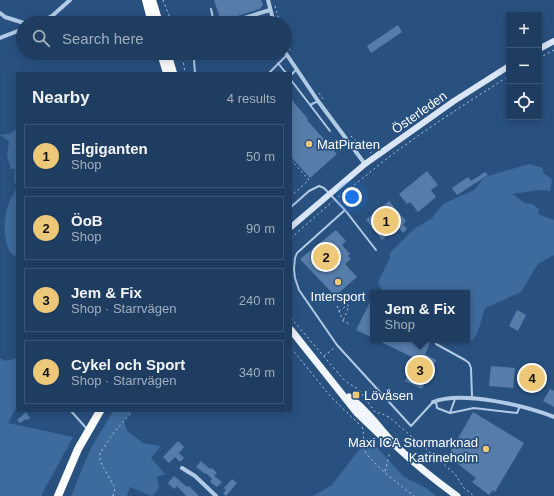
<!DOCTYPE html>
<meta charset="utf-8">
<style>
:root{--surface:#1f3d60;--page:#2c4869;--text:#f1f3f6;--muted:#a1aebd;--line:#3c5675;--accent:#ecc878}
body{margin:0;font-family:Helvetica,sans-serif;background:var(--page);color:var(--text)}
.controls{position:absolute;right:12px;top:12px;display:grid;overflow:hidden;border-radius:0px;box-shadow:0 2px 10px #0003}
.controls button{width:36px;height:36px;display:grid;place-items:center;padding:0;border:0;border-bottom:1px solid var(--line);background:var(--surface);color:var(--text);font:20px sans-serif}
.you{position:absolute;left:352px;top:197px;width:14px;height:14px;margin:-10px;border:3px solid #fff;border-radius:50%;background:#1a73e8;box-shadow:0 0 0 6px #1a73e833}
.badge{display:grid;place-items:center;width:26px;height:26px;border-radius:50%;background:var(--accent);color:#111;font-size:13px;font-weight:700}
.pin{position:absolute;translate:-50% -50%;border:2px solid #fff;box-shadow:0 1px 4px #0006}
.popup{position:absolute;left:370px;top:290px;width:100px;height:52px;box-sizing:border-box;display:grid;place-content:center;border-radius:0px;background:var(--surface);filter:drop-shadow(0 1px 3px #0005);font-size:13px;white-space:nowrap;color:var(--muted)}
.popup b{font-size:15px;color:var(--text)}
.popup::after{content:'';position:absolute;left:50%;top:100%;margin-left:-8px;border:8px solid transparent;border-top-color:var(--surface)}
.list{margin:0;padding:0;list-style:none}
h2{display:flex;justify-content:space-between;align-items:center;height:52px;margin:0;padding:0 16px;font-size:17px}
h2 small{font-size:13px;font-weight:400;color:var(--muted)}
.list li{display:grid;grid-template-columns:26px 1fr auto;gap:12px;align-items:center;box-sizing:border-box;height:64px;margin:0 8px 8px;padding:0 8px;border:1px solid var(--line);border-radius:0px}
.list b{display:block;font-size:15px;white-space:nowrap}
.list p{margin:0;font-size:13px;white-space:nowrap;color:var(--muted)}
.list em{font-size:13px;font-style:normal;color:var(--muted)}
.icon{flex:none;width:22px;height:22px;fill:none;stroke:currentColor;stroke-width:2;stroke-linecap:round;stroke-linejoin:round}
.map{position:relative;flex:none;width:554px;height:496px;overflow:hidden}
.search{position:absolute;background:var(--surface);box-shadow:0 2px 10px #0003;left:16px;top:16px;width:276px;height:44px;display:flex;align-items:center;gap:10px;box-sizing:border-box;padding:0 14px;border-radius:22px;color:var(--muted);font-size:15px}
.panel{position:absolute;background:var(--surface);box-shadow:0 2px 10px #0003;left:16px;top:72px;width:276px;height:340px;border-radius:0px}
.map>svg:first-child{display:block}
.green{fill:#3e6b9d}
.building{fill:#567daa}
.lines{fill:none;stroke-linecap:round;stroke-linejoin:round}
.path{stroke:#b1cae5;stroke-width:1;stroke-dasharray:2 3;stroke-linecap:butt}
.lane{stroke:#b1cae5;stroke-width:2}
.street{stroke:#b1cae5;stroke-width:4}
.secondary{stroke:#dae6f5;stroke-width:6}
.primary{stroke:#f1f6fd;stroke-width:7}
.highway{stroke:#fff;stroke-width:8}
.poi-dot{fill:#ecc878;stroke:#295180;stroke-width:1.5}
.labels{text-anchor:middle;stroke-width:3.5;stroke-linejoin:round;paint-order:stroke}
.street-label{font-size:13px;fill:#fff;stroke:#295180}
.poi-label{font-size:13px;fill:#fff;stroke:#295180;text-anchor:start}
</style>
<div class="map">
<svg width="554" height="496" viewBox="0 0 554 496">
<rect width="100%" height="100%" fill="#295180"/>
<!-- green -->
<path class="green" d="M17,128V181L14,184L15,169H11L7,156L9,141L0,135L10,134Z
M529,164L543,168V173L552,179L550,191L541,190L512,194L525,203L532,204L539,209L538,214L554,220V255L538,264L521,292L485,308C481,319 480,332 472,341L467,340V293H383L378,282L390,258V253L414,229L432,218L443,204L474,190L485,177Z
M17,188V258C15,256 12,254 10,252C0,233 5,204 17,188Z
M0,358L5,361L17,358V406L8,423L73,437L41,496H0Z
M113,411L131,412L124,421L127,431L143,443L161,446L151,458L165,474L157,477L159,488L152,496L130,487L127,496H71L90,450Z
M368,438L404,477L426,488L436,496H313L332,485Z"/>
<!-- building -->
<path class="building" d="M214,0H261L263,5L260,9L221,21Z
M398,25L402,32L371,53L367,46Z
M291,99L308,119L307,120L337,154L310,178L291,157Z
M427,171L438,185L431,190L436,197L418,212L410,202L407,204L399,194Z
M485,172L488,175L457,195L452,188L468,177L471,181Z
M389,201L406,221L403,224L407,229L403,233L398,227L382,240L366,220Z
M336,230L346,241L342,245L350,254L348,256L351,259L345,264L357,277L335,296L300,259Z
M370,302L373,304V338L356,330Z
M517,310L526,315L518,331L509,326Z
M375,339H423L430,343L425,354L436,360L422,389L405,381L416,359Z
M491,366L515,368L513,388L489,386Z
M535,369L542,371L537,390L530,388Z
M550,389L554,391V407L543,401Z
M26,412L30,418L27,420L26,419L20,423L17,420Z
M473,412L524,443L495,492L493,490L489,495L472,482L476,478L448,456Z
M178,441L184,447L179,453L184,458L180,462L175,457L169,463L163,457Z
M201,461L210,469L212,468L217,473L214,476L222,482L217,487L210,482L212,479L206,473L205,474L196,467Z
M174,476L187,487L189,486L199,496H186L177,486L174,489L168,483Z
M232,479L237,483L226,496L223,493L226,490L224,488Z"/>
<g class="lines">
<!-- path -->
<path class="path" d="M163,0L172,23
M275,6L280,23
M246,23L265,18L268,19
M285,40L290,50
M182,53L185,73
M539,58L554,50
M319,93L324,100
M351,136C357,143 365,146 371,153
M291,160L309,180L291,196
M338,197C361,181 381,162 404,146C438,121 473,99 509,76
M291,238L333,201
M337,306L343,321L350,324
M339,311L348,305L349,306L343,321
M291,318L345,381L358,389L376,413H380L389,417L455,474L464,488L474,496
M291,348L331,397L359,424
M324,356L334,348
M363,395L371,388
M362,427C365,434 362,442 364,449C367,460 404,488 414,496
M440,460L443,456
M385,471L390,452
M113,496L115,488L100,461V453L115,431L133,411"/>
<!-- lane -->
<path class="lane" d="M211,9L214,23
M278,63L286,73
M195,73L194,60L197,53
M269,73L286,56
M291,75L296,70
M291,80L330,131
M310,105L318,101
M291,207L309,191L319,186L324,188L345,210L297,253L295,258L294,269L295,278L299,290L337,345L411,426L433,402
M345,210L376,250
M436,344L465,360L469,363L471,368L472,397
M436,402L437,408L450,413L474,408L517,413L520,406
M71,411L87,429
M450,413L455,399"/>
<!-- street -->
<path class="street" d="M268,0L274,23
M0,13L5,17L24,23
M38,23L52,16L70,0
M228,23L270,10
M0,38L23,29
M285,52L318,101L365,164
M433,402C461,390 527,406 554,417
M182,468L195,476L216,496"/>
<!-- secondary -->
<path class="secondary" d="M539,49L554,41
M291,227L365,164L454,101L509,66"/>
<!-- primary -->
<path class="primary" d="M291,330L357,413L380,435L396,446
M349,397C368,410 381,431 397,447C415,464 436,481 457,496"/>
<!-- highway -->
<path class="highway" d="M146,0L152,23
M152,0L159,23
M161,53L167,73
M167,53L173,73
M58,496L78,449L100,411"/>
</g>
<!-- markers -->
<g class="poi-dot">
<circle cx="309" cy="144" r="4"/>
<circle cx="338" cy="282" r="4"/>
<rect x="352" y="391" width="8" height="8" rx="2"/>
<circle cx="486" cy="449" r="4"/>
</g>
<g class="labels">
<!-- street labels -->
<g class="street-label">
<text transform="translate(419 112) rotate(-35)" y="5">Österleden</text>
</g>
<!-- poi labels -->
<g class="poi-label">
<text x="317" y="149">MatPiraten</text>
<text x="338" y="301" text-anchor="middle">Intersport</text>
<text x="364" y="400">Lövåsen</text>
<text x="478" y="447" text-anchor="end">Maxi ICA Stormarknad<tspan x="478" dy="15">Katrineholm</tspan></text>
</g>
</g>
</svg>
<div class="controls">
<button>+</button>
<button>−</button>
<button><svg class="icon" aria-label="locate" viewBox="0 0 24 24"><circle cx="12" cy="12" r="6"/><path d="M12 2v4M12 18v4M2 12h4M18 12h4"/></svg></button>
</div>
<div class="you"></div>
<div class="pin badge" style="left:386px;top:221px">1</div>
<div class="pin badge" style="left:326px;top:257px">2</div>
<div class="pin badge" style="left:420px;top:370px">3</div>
<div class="popup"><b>Jem &amp; Fix</b>Shop</div>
<div class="pin badge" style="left:532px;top:378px">4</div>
<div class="search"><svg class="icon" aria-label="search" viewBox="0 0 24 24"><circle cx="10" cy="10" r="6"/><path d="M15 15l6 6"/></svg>Search here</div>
<section class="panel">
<h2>Nearby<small>4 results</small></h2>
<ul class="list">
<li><span class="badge">1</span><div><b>Elgiganten</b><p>Shop</p></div><em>50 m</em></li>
<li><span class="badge">2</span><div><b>ÖoB</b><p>Shop</p></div><em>90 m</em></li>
<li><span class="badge">3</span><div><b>Jem &amp; Fix</b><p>Shop · Starrvägen</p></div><em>240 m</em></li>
<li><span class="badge">4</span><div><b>Cykel och Sport</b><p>Shop · Starrvägen</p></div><em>340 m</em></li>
</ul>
</section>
</div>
